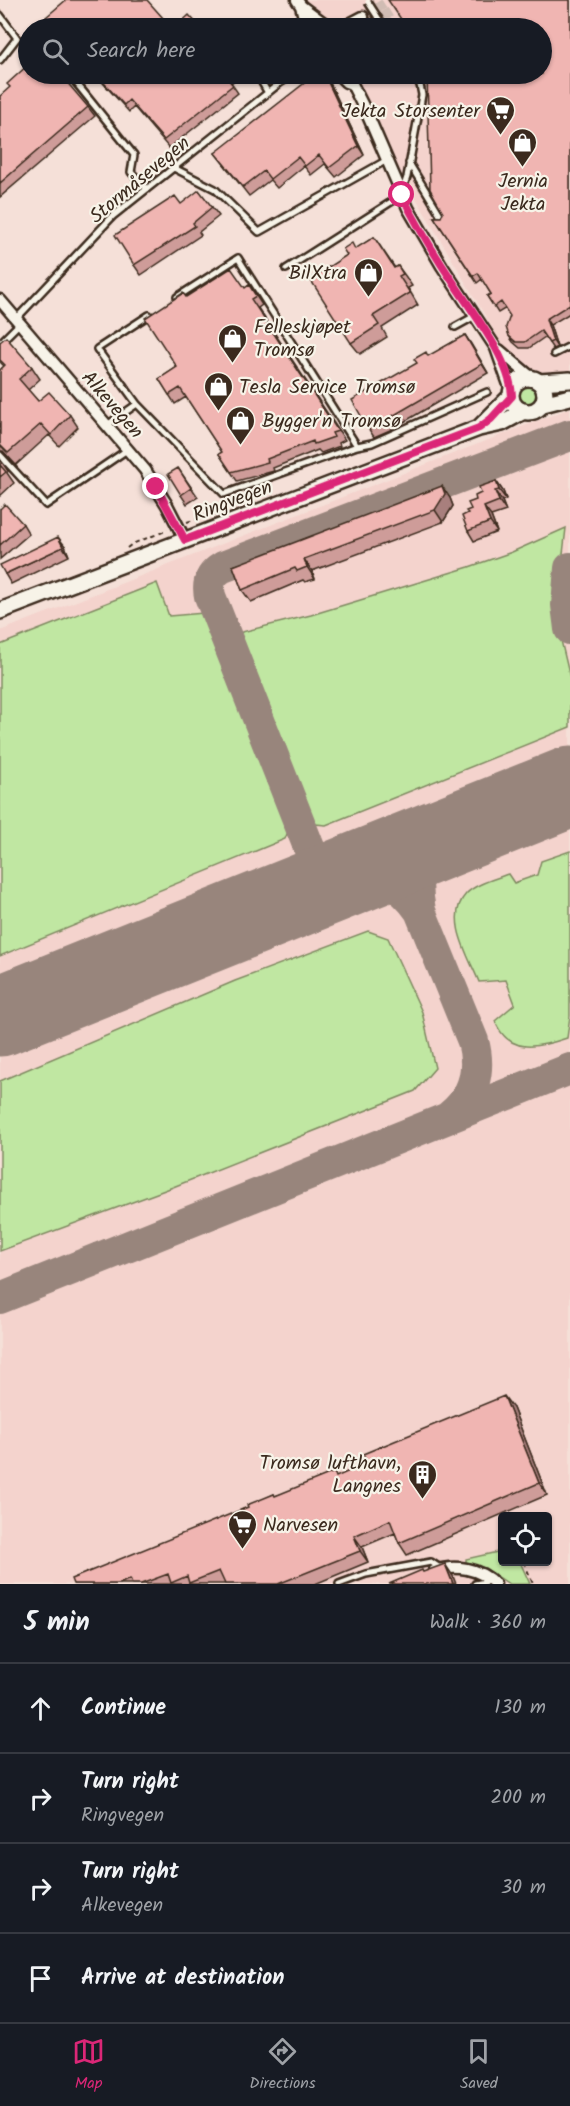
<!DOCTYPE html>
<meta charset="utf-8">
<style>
:root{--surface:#171b24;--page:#20242c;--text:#f1f3f6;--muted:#9ea1a6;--line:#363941;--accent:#db2777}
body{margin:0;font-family:Kalam,sans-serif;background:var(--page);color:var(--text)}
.controls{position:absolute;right:18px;bottom:18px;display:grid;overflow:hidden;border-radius:6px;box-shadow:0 2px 4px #0004}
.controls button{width:54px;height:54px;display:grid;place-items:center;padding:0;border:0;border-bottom:2px solid var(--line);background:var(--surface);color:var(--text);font:30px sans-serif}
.stop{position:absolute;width:18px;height:18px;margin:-14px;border:4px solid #db2777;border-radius:50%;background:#fff}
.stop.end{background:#db2777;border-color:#fff;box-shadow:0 2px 6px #0008}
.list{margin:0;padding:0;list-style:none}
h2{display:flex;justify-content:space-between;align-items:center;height:78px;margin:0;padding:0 24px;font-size:26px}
h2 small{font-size:20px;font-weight:400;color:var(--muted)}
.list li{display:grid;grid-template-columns:39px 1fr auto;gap:18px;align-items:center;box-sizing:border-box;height:90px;padding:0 24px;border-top:2px solid var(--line)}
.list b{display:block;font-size:22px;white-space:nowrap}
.list p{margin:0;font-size:20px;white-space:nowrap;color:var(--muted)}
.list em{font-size:20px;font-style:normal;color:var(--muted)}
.icon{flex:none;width:33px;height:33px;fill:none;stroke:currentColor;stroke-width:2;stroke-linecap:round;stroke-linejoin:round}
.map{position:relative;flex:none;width:570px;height:1584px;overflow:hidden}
.search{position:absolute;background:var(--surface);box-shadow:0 2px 4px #0004;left:18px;right:18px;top:18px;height:66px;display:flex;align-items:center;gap:15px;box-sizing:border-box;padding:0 21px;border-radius:33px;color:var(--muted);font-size:22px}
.sheet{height:438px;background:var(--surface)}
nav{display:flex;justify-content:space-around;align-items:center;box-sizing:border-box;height:84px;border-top:2px solid var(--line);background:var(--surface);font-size:16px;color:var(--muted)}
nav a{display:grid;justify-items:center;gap:3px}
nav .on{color:var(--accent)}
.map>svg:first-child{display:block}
.built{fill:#f4d3cd;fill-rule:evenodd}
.green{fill:#c0e7a2;stroke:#7e8860;stroke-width:1.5}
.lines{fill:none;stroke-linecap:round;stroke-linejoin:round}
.taxiway{stroke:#98857b;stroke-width:32}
.runway{stroke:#98857b;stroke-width:81}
.street-tunnel{stroke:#d0bcb3;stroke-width:10;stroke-dasharray:10 5;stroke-linecap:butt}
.lane-casing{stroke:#3b2a1e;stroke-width:10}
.street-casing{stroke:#3b2a1e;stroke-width:15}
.secondary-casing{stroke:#3b2a1e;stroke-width:20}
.path{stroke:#3b2a1e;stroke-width:2;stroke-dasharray:4.5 4.5;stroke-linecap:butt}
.lane{stroke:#f7f3e8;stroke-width:5}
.street{stroke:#f7f3e8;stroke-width:10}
.secondary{stroke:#f7f3e8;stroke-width:15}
.lane-bridge-casing{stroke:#3b2a1e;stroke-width:10;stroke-linecap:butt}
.lane-bridge{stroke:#f7f3e8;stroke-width:5}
.wall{fill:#ce9c99;stroke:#3b2a1e;stroke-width:1.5}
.shaded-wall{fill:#a87f7d;stroke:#3b2a1e;stroke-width:1.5}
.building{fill:#f0b5b2;stroke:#3b2a1e;stroke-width:1.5}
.route{stroke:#db2777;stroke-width:8}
.labels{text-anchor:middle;stroke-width:4.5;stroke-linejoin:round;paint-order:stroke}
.poi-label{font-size:20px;fill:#3b2a1e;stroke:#f7f3e8;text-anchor:start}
.street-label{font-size:20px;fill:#3b2a1e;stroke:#f7f3e8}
</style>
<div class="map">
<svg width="570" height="1584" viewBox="0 0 570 1584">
<rect width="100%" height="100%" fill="#f5e0d8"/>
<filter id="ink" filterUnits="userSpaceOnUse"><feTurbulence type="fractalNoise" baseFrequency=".0167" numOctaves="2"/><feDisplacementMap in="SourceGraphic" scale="12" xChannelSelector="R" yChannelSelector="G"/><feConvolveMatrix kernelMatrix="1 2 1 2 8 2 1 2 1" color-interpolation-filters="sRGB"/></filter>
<g filter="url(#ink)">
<!-- built -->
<path class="built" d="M304,0H570V373L554,376L530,369L503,346L400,171L352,74H542V28H325Z
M570,408V1584H0V631ZM502,1516H548V1562H502Z"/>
<!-- green -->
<path class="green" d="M518 395a9 9 0 1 1 18 0a9 9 0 1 1-18 0Z
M566,528L557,606L559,632L570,678V727L326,825L315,824L306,816L234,634L311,615L469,567L512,552Z
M157,583L169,616L204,613L289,829L285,839L0,956V645Z
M570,851V1016L567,1038C539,1047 509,1056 495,1021L515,1004L506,980L479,982C469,957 444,918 466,894C475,884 495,879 508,874L514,883L537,875L541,861Z
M368,931L388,938L422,1012L435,1068L415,1091L173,1187L0,1251V1081L235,981Z
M502,1551V1562H520L530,1584H509L485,1568L466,1563V1559Z"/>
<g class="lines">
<!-- taxiway -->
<path class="taxiway" d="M570,568L567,605L570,629
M557,792L570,791
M343,878C381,875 398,880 420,911
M292,899C308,887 314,875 312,855L210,596C207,582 211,574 223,567L570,435
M450,1116C474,1097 481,1071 473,1041L420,911L418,898L417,884L426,859L437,845L451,835
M0,1298L570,1069"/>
<!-- runway -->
<path class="runway" d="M0,1016L570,787"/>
<!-- street-tunnel -->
<path class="street-tunnel" d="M363,17L390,0
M369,25L410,0"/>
<defs>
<path id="lane" d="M0,15L17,38L0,60
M69,74L134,155L131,172L147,189
M257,74L268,93
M409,163L443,219
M174,168L215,189L259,232L387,160
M402,192L407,177L422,95L420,85L414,74
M286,269L402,195
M177,297L238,258L357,446
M16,319L113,216L280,83L295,74
M455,327L475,316
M0,343L20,323
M554,354L570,346
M137,404L97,349L149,315
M107,425L137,404L224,494L357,446L372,443L487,392
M0,455L46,505L127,450
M339,1584L366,1574L431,1562L440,1568
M475,1584L490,1581"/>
<path id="street" d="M297,0L301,6L329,27
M301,6L307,28
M342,28L363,17
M364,28L369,25
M338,74L346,82L352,84
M351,74L352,84L369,118L408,208L442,266L496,348L512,393
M0,300L145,470L167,505L185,540
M499,350L532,378
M434,1571C455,1564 479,1568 495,1584"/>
<path id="secondary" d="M511 395a17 17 0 1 1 34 0a17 17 0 1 1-34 0Z
M539,382L570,380
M543,404L570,397
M481,426L511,396
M0,611L479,428L502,423L524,411"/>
</defs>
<!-- lane casing -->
<use href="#lane" class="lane-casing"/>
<!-- street casing -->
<use href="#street" class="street-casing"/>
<!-- secondary casing -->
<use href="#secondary" class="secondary-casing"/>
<!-- path -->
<path class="path" d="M187,522L216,513
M127,548L132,544L168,530
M524,1562L533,1584"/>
<!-- lane -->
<use href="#lane" class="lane"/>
<!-- street -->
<use href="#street" class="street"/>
<!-- secondary -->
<use href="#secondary" class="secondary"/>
<defs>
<path id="lane-bridge" d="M368,2L384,27"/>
</defs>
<!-- lane-bridge casing -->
<use href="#lane-bridge" class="lane-bridge-casing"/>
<!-- lane-bridge -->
<use href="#lane-bridge" class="lane-bridge"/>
</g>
<!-- wall -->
<path class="wall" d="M570,0V313L550,325L557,347L553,349L545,337L529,348H520L513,342L509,336L510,316L506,308L498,313L487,296L491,294L482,279L477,283L434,217H441L542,74Z
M95,74H239L240,76L231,83L238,93L169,148L134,107L129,112Z
M331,85L364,155L336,177L325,164L311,175L304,166L277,188L270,180L249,196L215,153Z
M0,96L88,107L95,116L0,197Z
M181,204L212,207L219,216L199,232L201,235L141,275L134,265Z
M374,237L395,268L398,266L406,277L412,286L408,288L418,305L382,328L387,337L360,354L351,343L356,249Z
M249,285L262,305L258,308L345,440L339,443L340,446L321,453L318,450L273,468L274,471L237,481L219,454L222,452L186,397L175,404L159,379L177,367L186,297L245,288Z
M465,335L488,373L390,430L374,437L368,428L417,363Z
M0,342L32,367L40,379L28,390L38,401L70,415L78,427L59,446L49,435L16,465L3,451H0V370L4,366L0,362Z
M0,459L8,471L7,473L14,483L0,496Z
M178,468L198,497L187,504L181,495Z
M496,481L503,491L506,499L502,501L506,511L491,516L497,532L474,541L468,531V513L481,493Z
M450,498L453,506L443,522L312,571L315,579L305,582L303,580L251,602L242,590L233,566Z
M0,509L23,524L29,534L0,559Z
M65,546L69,556L11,584L5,574Z
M513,1408L547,1495L407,1555L399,1543L395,1533L362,1547L368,1562L315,1584H73L248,1507L274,1494L275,1496L337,1477Z"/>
<!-- shaded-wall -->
<path class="shaded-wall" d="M325,76L331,85L364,155L358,146Z
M546,319L550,325L557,347L553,341Z
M465,335L471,344L488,373L482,364Z
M496,481L503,491L506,499L499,490Z
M442,486L450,498L453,506L443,522L435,510Z
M495,491L502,501L506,511L499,501Z
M484,507L491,516L497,532L490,522Z
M58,537L65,546L69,556L63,547Z
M304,559L312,571L315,579L307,567Z
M504,1396L513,1408L547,1495L539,1483Z
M354,1536L362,1547L368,1562L360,1551Z
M445,1564L453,1576L456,1584H453Z"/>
<!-- building -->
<path class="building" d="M66,0H147L172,28H56L46,17Z
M388,0H570V304L546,319L553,341L549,343L541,331L525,342H516L509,336L506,327L510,316L501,302L494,307L487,296L491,294L478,273L473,276L434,217H441L443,212L430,189L427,74H542V28H407Z
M189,15L201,28H175Z
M28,65V74H60L88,107L0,183V96L10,87L7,84Z
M96,74H229L225,76L233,85L164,140L129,100L124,105Z
M316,74L325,76L358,146L329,168L319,155L305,166L298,157L270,179L264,171L243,187L215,153Z
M199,190L212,207L193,223L195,226L134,265L115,235L175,196L181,204Z
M374,237L394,268L398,266L403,274L399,276L410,293L373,316L379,325L351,343L310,279L347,255L343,249L352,243L355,249Z
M231,268L245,288L249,285L256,296L251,299L338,431L332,433L334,437L314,444L313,441L267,459L268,462L231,472L219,454L222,452L180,388L169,395L159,379L177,367L145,318L183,293L186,297Z
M465,335L482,364L384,421L368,428L352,400L417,363L414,359L426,352L428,356Z
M6,337L32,367L19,379L38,401L49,392L70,415L51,435L41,424L8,453L0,445V370L5,365L0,360V342Z
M0,465L6,472L0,477Z
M178,468L191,488L181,495L168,474Z
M496,481L499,490L495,491L499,501L484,507L490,522L468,531L462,516L468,513L466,511L471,509L468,503L476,500L475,496L481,493L479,487Z
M442,486L445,494L435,510L304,559L307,567L297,571L295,568L242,590L233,566Z
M5,504L23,524L0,545V509Z
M58,537L63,547L5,574L0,565Z
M504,1396L539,1483L399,1543L390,1520L354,1536L360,1551L278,1584H225L219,1571L189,1583L187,1576L171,1583L168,1574L141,1584H132L130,1579L119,1584H73L71,1579L248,1507L247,1505L274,1494L275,1496L334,1472L336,1477L367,1463L363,1454Z
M445,1564L453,1584H389L422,1570L423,1572Z"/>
</g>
<g class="lines" filter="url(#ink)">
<!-- route -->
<path class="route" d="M156,487L185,540L479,428L491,419L512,396C510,359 473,313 453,282C434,254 417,225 402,195"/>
</g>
<!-- icons -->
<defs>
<symbol id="supermarket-pin" viewBox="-11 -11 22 30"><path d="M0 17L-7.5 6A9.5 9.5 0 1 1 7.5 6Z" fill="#3b2a1e" stroke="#f7f3e8"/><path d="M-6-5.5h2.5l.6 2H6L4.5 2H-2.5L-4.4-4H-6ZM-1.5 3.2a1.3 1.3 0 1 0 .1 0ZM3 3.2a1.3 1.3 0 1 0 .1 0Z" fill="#fff"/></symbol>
<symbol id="shop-pin" viewBox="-11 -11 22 30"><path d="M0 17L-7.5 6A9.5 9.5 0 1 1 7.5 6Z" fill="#3b2a1e" stroke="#f7f3e8"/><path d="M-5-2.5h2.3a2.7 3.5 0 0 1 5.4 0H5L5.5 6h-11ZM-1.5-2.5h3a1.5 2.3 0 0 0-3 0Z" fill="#fff"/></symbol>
<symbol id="building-pin" viewBox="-11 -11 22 30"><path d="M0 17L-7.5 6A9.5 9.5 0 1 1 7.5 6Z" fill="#3b2a1e" stroke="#f7f3e8"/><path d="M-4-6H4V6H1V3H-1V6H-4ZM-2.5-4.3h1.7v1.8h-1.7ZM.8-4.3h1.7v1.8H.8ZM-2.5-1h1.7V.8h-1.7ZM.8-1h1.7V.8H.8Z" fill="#fff"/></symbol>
</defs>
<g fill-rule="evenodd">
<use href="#supermarket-pin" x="484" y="94" width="33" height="45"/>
<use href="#shop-pin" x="506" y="126" width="33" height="45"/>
<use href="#shop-pin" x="352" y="256" width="33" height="45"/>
<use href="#shop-pin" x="216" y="322" width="33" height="45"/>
<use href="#shop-pin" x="202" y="370" width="33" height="45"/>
<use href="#shop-pin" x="224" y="404" width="33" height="45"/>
<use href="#building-pin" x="406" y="1458" width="33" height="45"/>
<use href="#supermarket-pin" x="226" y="1508" width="33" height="45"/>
</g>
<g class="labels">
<!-- poi labels -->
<g class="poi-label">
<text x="480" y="117" text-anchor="end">Jekta Storsenter</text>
<text x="523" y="187" text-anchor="middle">Jernia<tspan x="523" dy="23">Jekta</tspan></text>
<text x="347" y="279" text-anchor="end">BilXtra</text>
<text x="254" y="333">Felleskjøpet<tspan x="254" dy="23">Tromsø</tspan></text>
<text x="239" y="393">Tesla Service Tromsø</text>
<text x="262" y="427">Bygger'n Tromsø</text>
<text x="401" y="1469" text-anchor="end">Tromsø lufthavn,<tspan x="401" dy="23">Langnes</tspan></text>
<text x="263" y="1531">Narvesen</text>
</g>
<!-- street labels -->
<g class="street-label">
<text transform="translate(139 179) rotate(-40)" y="7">Stormåsevegen</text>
<text transform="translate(113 404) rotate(49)" y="7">Alkevegen</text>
<text transform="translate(232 500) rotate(-21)" y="7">Ringvegen</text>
</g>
</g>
</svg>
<div class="controls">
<button><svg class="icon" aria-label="locate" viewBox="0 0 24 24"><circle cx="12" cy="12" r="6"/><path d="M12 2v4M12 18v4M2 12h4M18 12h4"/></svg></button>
</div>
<div class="stop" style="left:402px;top:195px"></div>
<div class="stop end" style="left:156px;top:487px"></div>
<div class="search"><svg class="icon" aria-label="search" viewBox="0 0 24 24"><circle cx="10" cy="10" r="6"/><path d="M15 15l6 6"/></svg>Search here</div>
</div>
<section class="sheet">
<h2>5 min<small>Walk · 360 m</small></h2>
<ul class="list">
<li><svg class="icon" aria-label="ahead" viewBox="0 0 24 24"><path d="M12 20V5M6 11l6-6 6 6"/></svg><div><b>Continue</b></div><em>130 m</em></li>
<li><svg class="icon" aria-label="right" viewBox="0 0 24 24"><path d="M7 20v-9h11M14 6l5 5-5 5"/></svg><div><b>Turn right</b><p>Ringvegen</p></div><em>200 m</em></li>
<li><svg class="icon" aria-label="right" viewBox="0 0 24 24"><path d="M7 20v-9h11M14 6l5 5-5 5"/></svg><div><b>Turn right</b><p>Alkevegen</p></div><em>30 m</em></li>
<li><svg class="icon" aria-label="arrive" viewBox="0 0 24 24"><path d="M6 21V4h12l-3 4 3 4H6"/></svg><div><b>Arrive at destination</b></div></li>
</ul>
</section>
<nav>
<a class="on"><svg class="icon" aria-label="map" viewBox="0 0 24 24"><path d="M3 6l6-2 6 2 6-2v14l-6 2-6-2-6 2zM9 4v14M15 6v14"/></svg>Map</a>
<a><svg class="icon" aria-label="directions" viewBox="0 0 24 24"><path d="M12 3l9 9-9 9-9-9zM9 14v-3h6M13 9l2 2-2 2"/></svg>Directions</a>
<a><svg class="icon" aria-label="saved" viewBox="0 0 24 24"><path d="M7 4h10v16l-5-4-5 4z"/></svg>Saved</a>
</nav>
